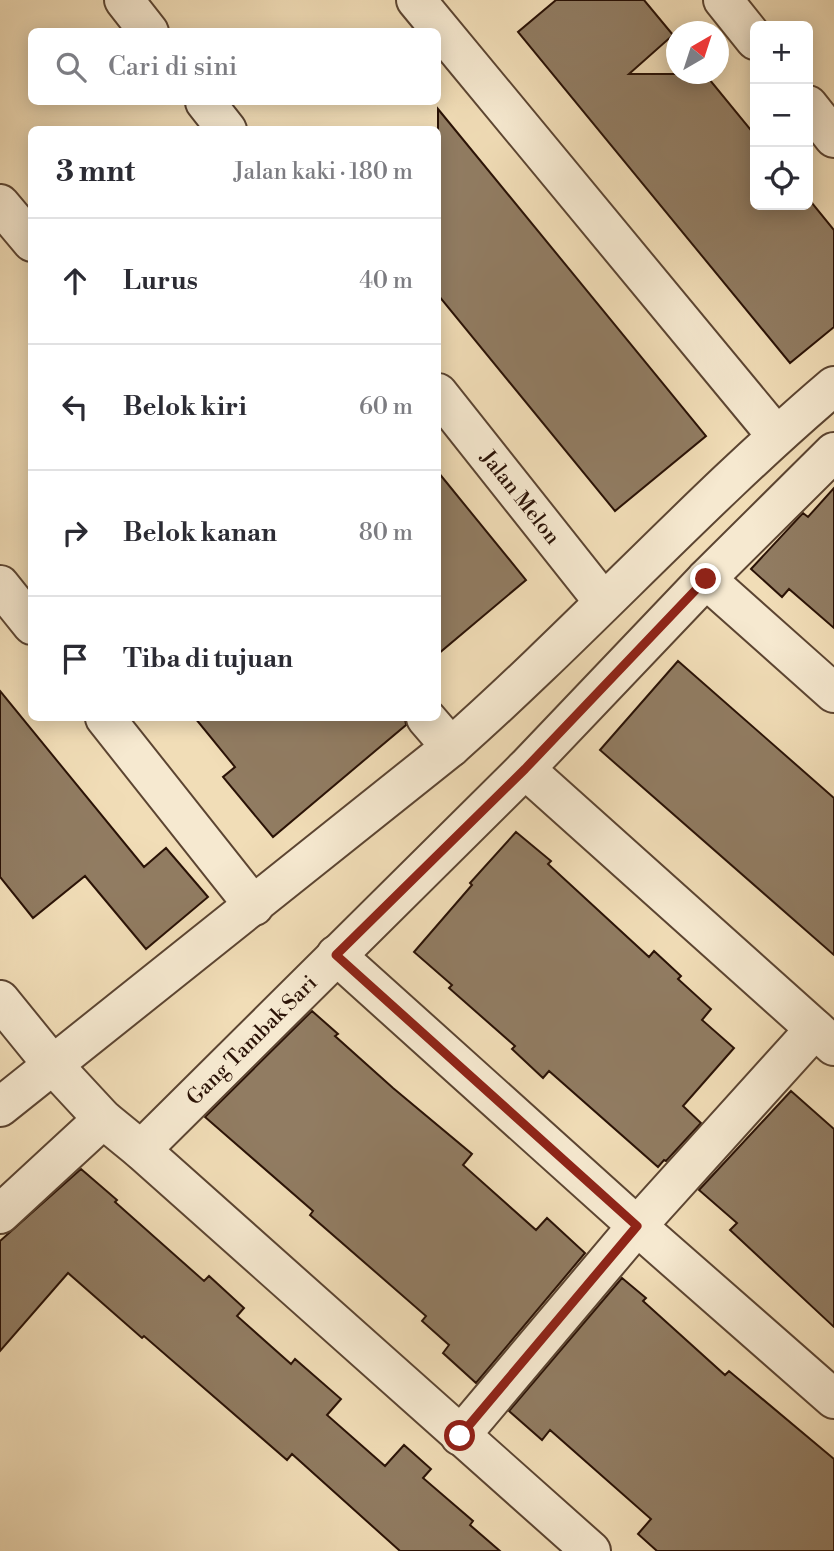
<!DOCTYPE html>
<html lang="id">
<meta charset="utf-8">
<style>
:root{--surface:#fff;--page:#f7f7f7;--text:#2b2b33;--muted:#7c7c81;--line:#e1e1e2}
body{margin:0;font-family:"Libre Bodoni",serif;background:var(--page);color:var(--text)}
.controls{position:absolute;right:21px;top:21px;display:grid;overflow:hidden;border-radius:10px;box-shadow:0 4px 18px #0003}
.controls button{width:63px;height:63px;display:grid;place-items:center;padding:0;border:0;border-bottom:2px solid var(--line);background:var(--surface);color:var(--text);font:35px sans-serif}
.compass{position:absolute;left:666px;top:21px;width:63px;height:63px;border-radius:50%;background:var(--surface);box-shadow:0 4px 18px #0003;rotate:39deg}
.stop{position:absolute;width:21px;height:21px;margin:-16px;border:5px solid #8f2418;border-radius:50%;background:#fff}
.stop.end{background:#8f2418;border-color:#fff;box-shadow:0 2px 7px #0008}
.list{margin:0;padding:0;list-style:none}
h2{display:flex;justify-content:space-between;align-items:center;height:91px;margin:0;padding:0 28px;font-size:30px}
h2 small{font-size:23px;font-weight:400;color:var(--muted)}
.list li{display:grid;grid-template-columns:46px 1fr auto;gap:21px;align-items:center;box-sizing:border-box;height:126px;padding:0 28px;border-top:2px solid var(--line)}
.list b{display:block;font-size:26px;white-space:nowrap}
.list em{font-size:23px;font-style:normal;color:var(--muted)}
.icon{flex:none;width:38px;height:38px;fill:none;stroke:currentColor;stroke-width:2;stroke-linecap:round;stroke-linejoin:round}
.map{position:relative;flex:none;width:834px;height:1551px;overflow:hidden}
.search{position:absolute;background:var(--surface);box-shadow:0 4px 18px #0003;left:28px;top:28px;width:413px;height:77px;display:flex;align-items:center;gap:18px;box-sizing:border-box;padding:0 24px;border-radius:10px;color:var(--muted);font-size:26px}
.panel{position:absolute;background:var(--surface);box-shadow:0 4px 18px #0003;left:28px;top:126px;width:413px;height:595px;border-radius:10px}
.map>svg:first-child{display:block}
.building{fill:#917c62;stroke:#2a1206;stroke-width:2}
.lines{fill:none;stroke-linecap:round;stroke-linejoin:round}
.minor-casing{stroke:#5c4532;stroke-width:42}
.minor{stroke:#f6e9d0;stroke-width:38}
.route{stroke:#8f2418;stroke-width:9}
.labels{text-anchor:middle;stroke-width:5;stroke-linejoin:round;paint-order:stroke}
.street-label{font-size:21px;fill:#2a1206;stroke:#f6e9d0}
</style>
<div class="map">
<svg width="834" height="1551" viewBox="0 0 834 1551">
<rect width="100%" height="100%" fill="#f1ddb7"/>
<filter id="stains"><feTurbulence type="fractalNoise" baseFrequency=".00286" numOctaves="4"/><feColorMatrix values="0 0 0 0 .2 0 0 0 0 .09 0 0 0 0 .02 0 0 0 .5 -.17"/></filter>
<radialGradient id="worn" r=".72"><stop offset=".6" stop-color="#630" stop-opacity="0"/><stop offset="1" stop-color="#630" stop-opacity=".3"/></radialGradient>
<!-- building -->
<path class="building" d="M556,0H644L673,35L629,74H705L755,135V205H808V198L834,230V327L790,363L518,32Z
M438,109L706,436L615,511L438,295Z
M438,472L526,580L438,654Z
M834,488V628L789,589L782,597L751,569L803,513L808,517Z
M678,661L834,798V955L600,750Z
M0,691L144,867L166,848L208,897L146,949L85,876L33,918L0,877Z
M195,718H405L406,725L273,837L223,777L235,767Z
M516,832L551,861L548,864L649,957L654,951L681,976L678,979L711,1009L702,1020L734,1048L683,1106L701,1123L666,1161L664,1160L658,1167L549,1071L543,1078L512,1049L515,1046L449,988L452,985L414,952L472,885L470,883Z
M312,1011L338,1034L335,1036L393,1088L472,1154L463,1165L536,1230L547,1218L585,1253L476,1383L443,1353L449,1345L422,1321L426,1316L310,1215L313,1211L205,1117Z
M791,1091L834,1129V1327L730,1230L737,1223L699,1190Z
M81,1169L117,1200L115,1202L204,1281L209,1276L244,1308L237,1316L291,1364L295,1359L341,1399L327,1415L385,1466L404,1445L431,1469L423,1478L473,1521L470,1525L500,1551H400L292,1454L287,1460L144,1336L142,1338L68,1273L0,1351V1241Z
M622,1278L646,1298L643,1301L725,1375L729,1371L834,1459V1551H657L638,1534L651,1519L550,1430L542,1440L509,1411Z"/>
<g class="lines">
<defs>
<g id="minor">
<path d="M124,0L149,32"/>
<path d="M416,0L776,435"/>
<path d="M723,0L755,40"/>
<path d="M205,102L227,130"/>
<path d="M808,105L834,138"/>
<path d="M0,204L32,242"/>
<path id="s1" d="M438,393L603,601"/>
<path d="M706,579L834,693"/>
<path d="M0,585L32,625"/>
<path d="M105,718L254,906"/>
<path d="M426,718L451,747"/>
<path d="M525,769L834,1046"/>
<path d="M336,955L637,1226L834,1399"/>
<path d="M0,1000L52,1064L103,1119L141,1150L591,1551"/>
<path d="M0,1107L451,747C582,631 700,500 834,386"/>
<path id="s2" d="M141,1150L525,769L706,579L834,452"/>
<path d="M0,1214L103,1119"/>
<path d="M460,1436L637,1226L815,1029"/>
</g>
</defs>
<!-- minor casing -->
<use href="#minor" class="minor-casing"/>
<!-- minor -->
<use href="#minor" class="minor"/>
</g>
<g class="lines">
<!-- route -->
<path class="route" d="M460,1436L637,1226L336,955L525,769L706,579"/>
</g>
<g class="labels">
<!-- street labels -->
<g class="street-label">
<text dy="7" stroke="none"><textPath href="#s1" startOffset="133">Jalan Melon</textPath></text>
<text dy="7" stroke="none"><textPath href="#s2" startOffset="156">Gang Tambak Sari</textPath></text>
</g>
</g>
<rect width="100%" height="100%" filter="url(#stains)"/>
<rect width="100%" height="100%" fill="url(#worn)"/>
</svg>
<div class="controls">
<button>+</button>
<button>−</button>
<button><svg class="icon" aria-label="locate" viewBox="0 0 24 24"><circle cx="12" cy="12" r="6"/><path d="M12 2v4M12 18v4M2 12h4M18 12h4"/></svg></button>
</div>
<svg class="compass" viewBox="-18 -18 36 36"><path d="M0-13l5 13h-10z" fill="#e53935"/><path d="M0 13l5-13h-10z" fill="#7c7c81"/></svg>
<div class="stop" style="left:460px;top:1436px"></div>
<div class="stop end" style="left:706px;top:579px"></div>
<div class="search"><svg class="icon" aria-label="search" viewBox="0 0 24 24"><circle cx="10" cy="10" r="6"/><path d="M15 15l6 6"/></svg>Cari di sini</div>
<section class="panel">
<h2>3 mnt<small>Jalan kaki · 180 m</small></h2>
<ul class="list">
<li><svg class="icon" aria-label="ahead" viewBox="0 0 24 24"><path d="M12 20V5M6 11l6-6 6 6"/></svg><div><b>Lurus</b></div><em>40 m</em></li>
<li><svg class="icon" aria-label="left" viewBox="0 0 24 24"><path d="M17 20v-9H6M10 6l-5 5 5 5"/></svg><div><b>Belok kiri</b></div><em>60 m</em></li>
<li><svg class="icon" aria-label="right" viewBox="0 0 24 24"><path d="M7 20v-9h11M14 6l5 5-5 5"/></svg><div><b>Belok kanan</b></div><em>80 m</em></li>
<li><svg class="icon" aria-label="arrive" viewBox="0 0 24 24"><path d="M6 21V4h12l-3 4 3 4H6"/></svg><div><b>Tiba di tujuan</b></div></li>
</ul>
</section>
</div>
